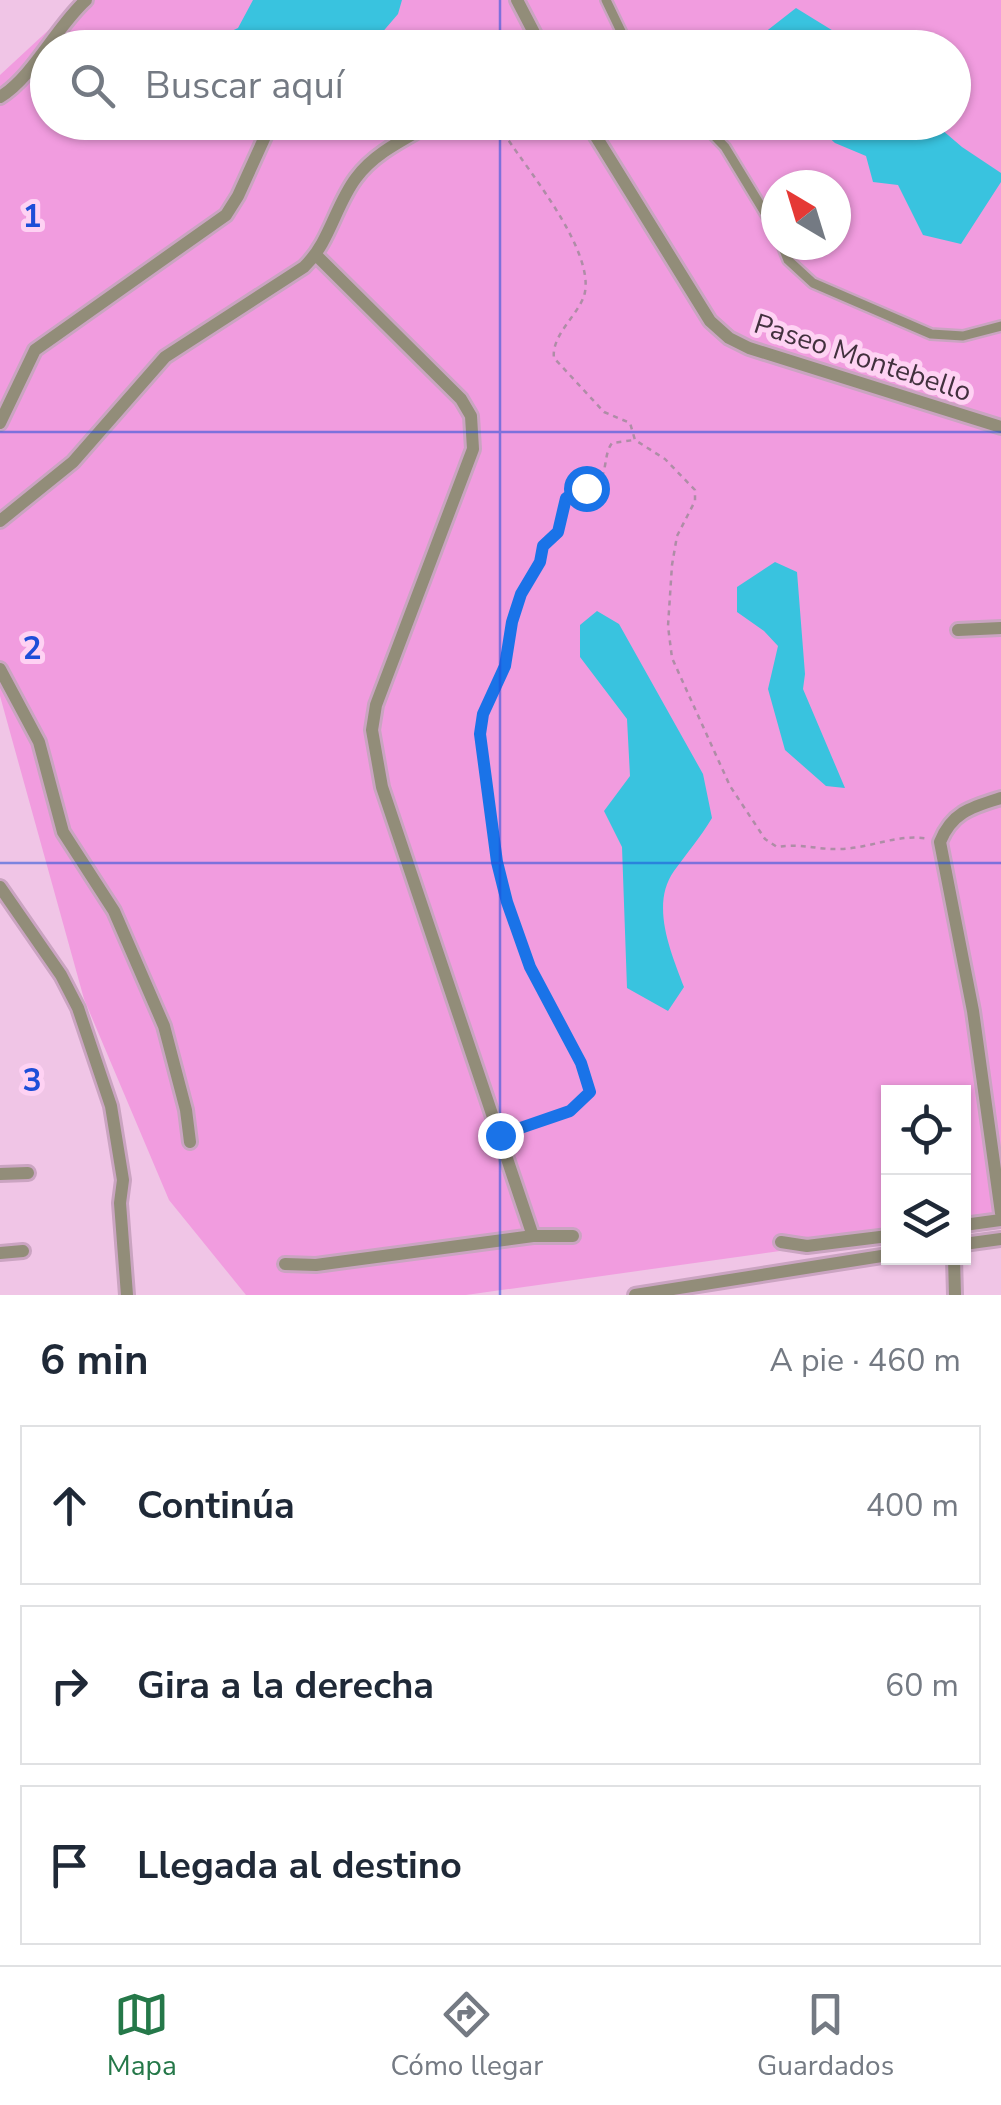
<!DOCTYPE html>
<html lang="es">
<meta charset="utf-8">
<style>
:root{--surface:#fff;--page:#f6f6f7;--text:#1f2937;--muted:#747a83;--line:#e0e1e3;--accent:#257849}
body{margin:0;font-family:"Nunito Sans",sans-serif;background:var(--page);color:var(--text)}
.controls{position:absolute;right:30px;bottom:30px;display:grid;overflow:hidden;border-radius:0px;box-shadow:0 2px 8px #0004}
.controls button{width:90px;height:90px;display:grid;place-items:center;padding:0;border:0;border-bottom:2px solid var(--line);background:var(--surface);color:var(--text);font:50px sans-serif}
.compass{position:absolute;left:761px;top:170px;width:90px;height:90px;border-radius:50%;background:var(--surface);box-shadow:0 2px 8px #0004;rotate:322deg}
.stop{position:absolute;width:30px;height:30px;margin:-22px;border:8px solid #1a73e8;border-radius:50%;background:#fff}
.stop.end{background:#1a73e8;border-color:#fff;box-shadow:0 2px 10px #0008}
.list{margin:0;padding:0;list-style:none}
h2{display:flex;justify-content:space-between;align-items:center;height:130px;margin:0;padding:0 40px;font-size:42px}
h2 small{font-size:32px;font-weight:400;color:var(--muted)}
.list li{display:grid;grid-template-columns:65px 1fr auto;gap:30px;align-items:center;box-sizing:border-box;height:160px;margin:0 20px 20px;padding:0 20px;border:2px solid var(--line);border-radius:0px}
.list b{display:block;font-size:38px;white-space:nowrap}
.list em{font-size:32px;font-style:normal;color:var(--muted)}
.icon{flex:none;width:55px;height:55px;fill:none;stroke:currentColor;stroke-width:2;stroke-linecap:round;stroke-linejoin:round}
.map{position:relative;flex:none;width:1001px;height:1295px;overflow:hidden}
.search{position:absolute;background:var(--surface);box-shadow:0 2px 8px #0004;left:30px;right:30px;top:30px;height:110px;display:flex;align-items:center;gap:25px;box-sizing:border-box;padding:0 35px;border-radius:55px;color:var(--muted);font-size:38px}
.sheet{height:670px;background:var(--surface)}
nav{display:flex;justify-content:space-around;align-items:center;box-sizing:border-box;height:140px;border-top:2px solid var(--line);background:var(--surface);font-size:28px;color:var(--muted)}
nav a{display:grid;justify-items:center;gap:5px}
nav .on{color:var(--accent)}
.map>svg:first-child{display:block}
.green{fill:#f19cdf;fill-rule:evenodd}
.water{fill:#39c3df}
.lines{fill:none;stroke-linecap:round;stroke-linejoin:round}
.pedestrian-casing{stroke:#caa4c1;stroke-width:14}
.minor-casing{stroke:#caa4c1;stroke-width:18}
.path{stroke:#ae8da6;stroke-width:2.5;stroke-dasharray:5 5;stroke-linecap:butt}
.pedestrian{stroke:#928d79;stroke-width:9}
.minor{stroke:#928d79;stroke-width:12}
.route{stroke:#1a73e8;stroke-width:12}
.grid{fill:none;stroke:#1d4ed8;stroke-width:2.5;stroke-opacity:0.55}
.labels{text-anchor:middle;stroke-width:10;stroke-linejoin:round;paint-order:stroke}
.street-label{font-size:28px;fill:#42313e;stroke:#fed2f3}
.grid-label{font-size:32px;text-anchor:middle;font-weight:bold;fill:#1d4ed8;stroke:#fed2f3;stroke-width:10;stroke-linejoin:round;paint-order:stroke}
</style>
<div class="map">
<svg width="1001" height="1295" viewBox="0 0 1001 1295">
<rect width="100%" height="100%" fill="#f0c5e6"/>
<!-- green -->
<path class="green" d="M81,0H1001V1220L964,1226V1092H888V1236L466,1295H246L169,1200L84,999L0,696V75ZM48,48H954V122H48ZM776,185H836V245H776Z"/>
<!-- water -->
<path class="water" d="M253,0H402L398,14L380,35L297,47H208L219,37L238,28Z
M796,8L835,32L848,47H769L764,33Z
M813,123H934L962,147L1001,173V182L961,244L923,235L898,185L873,182L866,156L835,143Z
M775,562L797,572L805,674L803,689L845,788L826,786L785,750L768,689L778,646L764,631L737,612V587Z
M597,611L619,624L703,774L712,818C700,838 687,853 674,871C650,905 671,952 684,987L668,1011L627,988L622,847L604,811L630,776L627,719L580,657V625Z"/>
<g class="lines">
<defs>
<path id="pedestrian" d="M606,0L629,48
M701,122L725,147L776,231
M782,245L788,260L813,283L931,334L963,336L1001,326"/>
<path id="minor" d="M517,0L542,48
M0,97C33,77 56,27 86,0
M587,122L710,321L729,338L749,348L1001,427
M316,255L461,399L471,416L473,449L376,705L372,730L382,787L533,1236
M0,423L35,350L226,215L238,196L268,130L276,122
M0,521L73,462L165,357L304,267C330,242 335,206 356,178C375,152 407,138 434,122
M958,630L1001,628
M0,669L39,742L63,832L114,911L164,1026L186,1110L190,1142
M1001,798C972,807 952,812 940,842L973,1011L1001,1213
M0,887L61,975L78,1008L111,1106L123,1180L120,1203L127,1295
M0,1174L28,1173
M964,1225L1001,1220
M781,1242L807,1246L888,1236
M964,1244L1001,1239
M0,1253L23,1251
M954,1258L955,1295
M285,1264L316,1265L533,1236H573
M635,1295L888,1255"/>
</defs>
<!-- pedestrian casing -->
<use href="#pedestrian" class="pedestrian-casing"/>
<!-- minor casing -->
<use href="#minor" class="minor-casing"/>
<!-- path -->
<path class="path" d="M503,122L507,138C530,173 597,254 584,296C577,316 551,336 554,358L604,412L630,423L635,440L665,459L695,490V501L677,536L672,565L668,626L672,658L730,786L765,839L777,847C803,843 817,850 841,849C872,848 898,833 929,839
M508,1132C534,1124 583,1117 591,1087L537,982L507,902L497,862L480,734L483,714L505,665L521,594L539,562L541,550L558,532L566,498C575,491 588,491 597,483C608,474 603,455 612,443L634,440"/>
<!-- pedestrian -->
<use href="#pedestrian" class="pedestrian"/>
<!-- minor -->
<use href="#minor" class="minor"/>
</g>
<g class="lines">
<!-- route -->
<path class="route" d="M500,1135L570,1111L590,1092L581,1063L530,967L507,902L497,862L480,734L483,714L505,666L512,622L521,594L540,562L543,546L558,532L566,498L586,488"/>
</g>
<!-- grid -->
<path class="grid" d="M500,0V48M500,122V1295M0,432H1001M0,863H1001"/>
<g class="labels">
<!-- street labels -->
<g class="street-label">
<text transform="translate(863 357) rotate(18)" y="10">Paseo Montebello</text>
</g>
</g>
<g class="grid-label">
<text x="32" y="227">1</text>
<text x="32" y="659">2</text>
<text x="32" y="1091">3</text>
</g>
</svg>
<div class="controls">
<button><svg class="icon" aria-label="locate" viewBox="0 0 24 24"><circle cx="12" cy="12" r="6"/><path d="M12 2v4M12 18v4M2 12h4M18 12h4"/></svg></button>
<button><svg class="icon" aria-label="layers" viewBox="0 0 24 24"><path d="M12 4l9 5-9 5-9-5zM3 14l9 5 9-5"/></svg></button>
</div>
<svg class="compass" viewBox="-18 -18 36 36"><path d="M0-13l5 13h-10z" fill="#e53935"/><path d="M0 13l5-13h-10z" fill="#747a83"/></svg>
<div class="stop" style="left:586px;top:488px"></div>
<div class="stop end" style="left:500px;top:1135px"></div>
<div class="search"><svg class="icon" aria-label="search" viewBox="0 0 24 24"><circle cx="10" cy="10" r="6"/><path d="M15 15l6 6"/></svg>Buscar aquí</div>
</div>
<section class="sheet">
<h2>6 min<small>A pie · 460 m</small></h2>
<ul class="list">
<li><svg class="icon" aria-label="ahead" viewBox="0 0 24 24"><path d="M12 20V5M6 11l6-6 6 6"/></svg><div><b>Continúa</b></div><em>400 m</em></li>
<li><svg class="icon" aria-label="right" viewBox="0 0 24 24"><path d="M7 20v-9h11M14 6l5 5-5 5"/></svg><div><b>Gira a la derecha</b></div><em>60 m</em></li>
<li><svg class="icon" aria-label="arrive" viewBox="0 0 24 24"><path d="M6 21V4h12l-3 4 3 4H6"/></svg><div><b>Llegada al destino</b></div></li>
</ul>
</section>
<nav>
<a class="on"><svg class="icon" aria-label="map" viewBox="0 0 24 24"><path d="M3 6l6-2 6 2 6-2v14l-6 2-6-2-6 2zM9 4v14M15 6v14"/></svg>Mapa</a>
<a><svg class="icon" aria-label="directions" viewBox="0 0 24 24"><path d="M12 3l9 9-9 9-9-9zM9 14v-3h6M13 9l2 2-2 2"/></svg>Cómo llegar</a>
<a><svg class="icon" aria-label="saved" viewBox="0 0 24 24"><path d="M7 4h10v16l-5-4-5 4z"/></svg>Guardados</a>
</nav>
